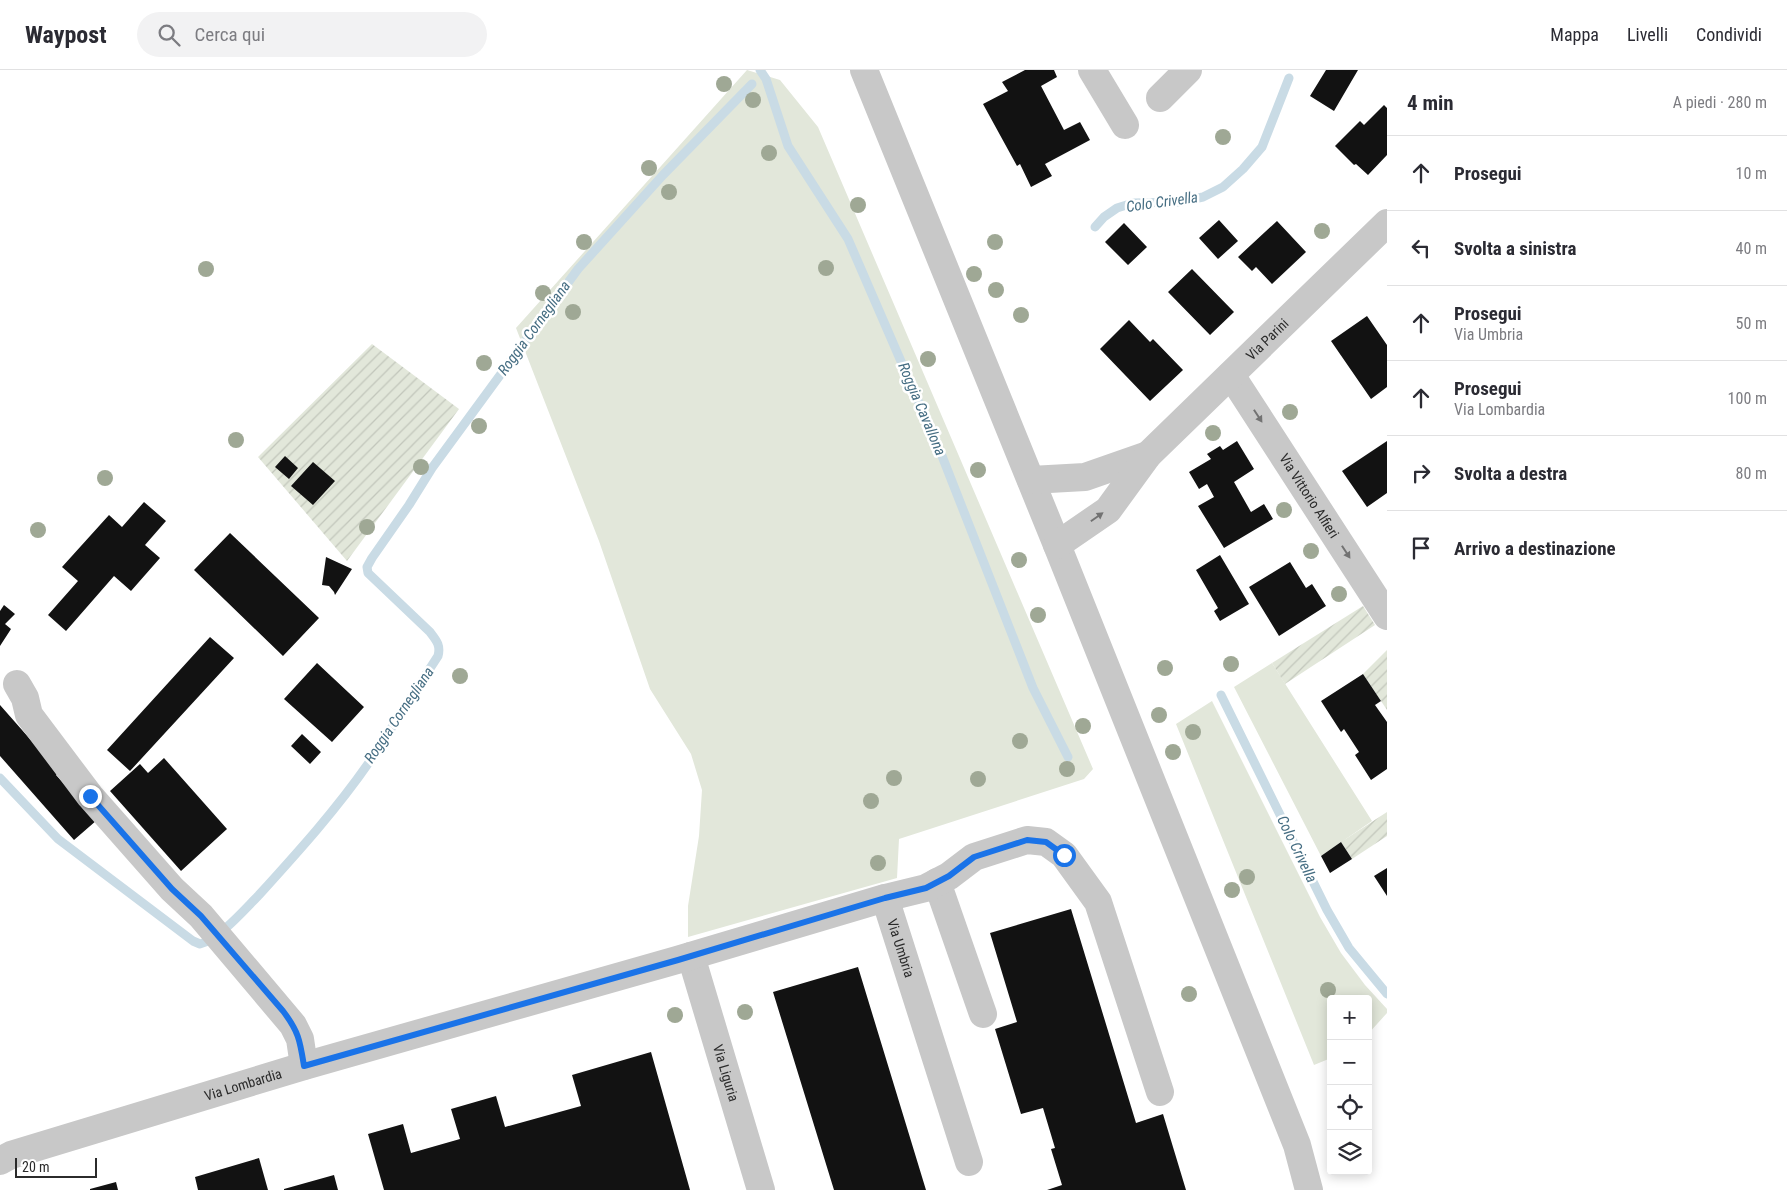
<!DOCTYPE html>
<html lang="it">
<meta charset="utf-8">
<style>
:root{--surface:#fff;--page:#f2f2f3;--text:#2b2b33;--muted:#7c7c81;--line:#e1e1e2}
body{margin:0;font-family:"Roboto Condensed",sans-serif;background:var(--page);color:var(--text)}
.controls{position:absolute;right:15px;bottom:15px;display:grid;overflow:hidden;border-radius:5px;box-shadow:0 2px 12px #0003}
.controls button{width:45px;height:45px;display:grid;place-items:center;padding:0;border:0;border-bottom:1px solid var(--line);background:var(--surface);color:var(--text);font:25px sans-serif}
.scale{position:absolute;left:15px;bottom:12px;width:82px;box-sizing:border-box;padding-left:5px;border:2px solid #2b2b2b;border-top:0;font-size:14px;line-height:18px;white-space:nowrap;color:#2b2b2b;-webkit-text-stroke:4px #fff;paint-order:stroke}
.stop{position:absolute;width:15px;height:15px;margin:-11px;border:4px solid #1a73e8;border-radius:50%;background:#fff}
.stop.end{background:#1a73e8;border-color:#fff;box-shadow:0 1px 5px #0008}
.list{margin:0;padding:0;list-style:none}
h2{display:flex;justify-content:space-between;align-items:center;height:65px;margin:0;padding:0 20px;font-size:21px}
h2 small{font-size:16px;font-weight:400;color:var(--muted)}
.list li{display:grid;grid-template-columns:32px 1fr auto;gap:15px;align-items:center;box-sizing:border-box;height:75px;padding:0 20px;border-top:1px solid var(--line)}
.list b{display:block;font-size:19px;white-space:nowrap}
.list p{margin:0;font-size:16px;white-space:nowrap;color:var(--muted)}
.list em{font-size:16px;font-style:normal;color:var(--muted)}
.icon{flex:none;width:28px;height:28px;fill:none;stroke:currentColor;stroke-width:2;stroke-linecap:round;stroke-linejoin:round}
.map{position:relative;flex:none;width:1387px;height:1120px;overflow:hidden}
header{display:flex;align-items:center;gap:30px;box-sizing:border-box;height:70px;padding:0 25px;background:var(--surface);border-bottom:1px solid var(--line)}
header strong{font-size:24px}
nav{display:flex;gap:28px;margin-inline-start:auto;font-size:18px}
.search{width:350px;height:45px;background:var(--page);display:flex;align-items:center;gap:12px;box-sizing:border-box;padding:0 18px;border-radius:28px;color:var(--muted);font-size:19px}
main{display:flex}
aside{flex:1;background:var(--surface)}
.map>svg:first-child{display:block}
.grass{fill:#e2e7da}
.garden{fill:url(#garden-furrows)}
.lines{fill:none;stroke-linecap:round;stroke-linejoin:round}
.stream{stroke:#c9dbe5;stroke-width:9}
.building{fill:#121212}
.minor{stroke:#c8c8c8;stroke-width:28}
.tree{fill:#9fa895}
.oneway{fill:#727272}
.route{stroke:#1a73e8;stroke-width:6}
.labels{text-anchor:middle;stroke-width:5;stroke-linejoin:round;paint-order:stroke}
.street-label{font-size:14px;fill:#2b2b2b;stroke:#fff}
.water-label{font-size:15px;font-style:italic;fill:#456d82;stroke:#fff}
</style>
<header>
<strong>Waypost</strong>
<div class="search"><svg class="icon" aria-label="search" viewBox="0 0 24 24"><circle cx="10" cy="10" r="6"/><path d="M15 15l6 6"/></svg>Cerca qui</div>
<nav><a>Mappa</a><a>Livelli</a><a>Condividi</a></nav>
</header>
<main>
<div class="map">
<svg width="1387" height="1120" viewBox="0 0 1387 1120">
<defs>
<pattern id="garden-furrows" width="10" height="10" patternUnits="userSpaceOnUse" patternTransform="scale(1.25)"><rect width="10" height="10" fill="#e2e7da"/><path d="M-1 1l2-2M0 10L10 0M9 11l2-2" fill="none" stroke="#c2c6bb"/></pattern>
</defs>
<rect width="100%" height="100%" fill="#fff"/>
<!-- grass -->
<path class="grass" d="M747,0L780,10L818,57L1093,699L1084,709L899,769L897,808L688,867V836L699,766L702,720L691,684L650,619L599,471L516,258Z
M1272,593L1372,751L1321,786L1234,617Z
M1212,631L1320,847L1341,883L1365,915L1387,939V943L1368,964V929H1331V988L1314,995L1176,654Z"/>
<!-- garden -->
<path class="garden" d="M372,274L459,339L347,491L258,387Z
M1363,536L1375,555L1285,614L1272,593Z
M1387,580V640L1363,604Z
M1387,742V766L1352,789L1341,772Z"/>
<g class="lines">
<!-- stream -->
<path class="stream" d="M760,0L766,9L788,76L848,169L942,386L1033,618L1068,687
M1095,157L1104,147L1117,138L1133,133L1180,132L1203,127L1223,117L1243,99L1262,77L1289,8
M1221,625L1327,840L1349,878L1387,924
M0,708L58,769L193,871L200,874C219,869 244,840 258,826C297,783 337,739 370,691C393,656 415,621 438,586C441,575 436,570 430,562L368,503L367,497L372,488L409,435L432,398L578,199L663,105L752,14"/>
</g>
<!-- building -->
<path class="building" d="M1025,0H1054L1057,7L1041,16L1064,60L1080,52L1090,70L1045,94L1052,106L1031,117L1020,94L1017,96L983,34L1008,21L1002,12Z
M1326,0H1358L1334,41L1310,26Z
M1384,35L1387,38V85L1368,105L1356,94L1354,95L1335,76L1360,51L1364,55Z
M1219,150L1238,171L1218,189L1199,168Z
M1277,151L1306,182L1272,214L1256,197L1252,201L1238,187Z
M1124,153L1147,177L1128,195L1105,172Z
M1192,199L1234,242L1210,265L1168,222Z
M1367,246L1387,275V317L1371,329L1331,271Z
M1129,250L1150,272L1153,269L1183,300L1150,331L1100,279Z
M1237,371L1254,399L1234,412L1251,442L1264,434L1273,449L1224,478L1198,436L1214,427L1207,414L1199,419L1189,402L1211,389L1207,384L1220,376L1223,380Z
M1387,371V423L1367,437L1342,401Z
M285,386L298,398L289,409L275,397Z
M313,392L335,411L313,435L291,416Z
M144,432L166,451L145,475L160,488L131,521L114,506L66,561L48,545L78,511L62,497L109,445L122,457Z
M230,463L319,548L283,586L194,500Z
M1220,485L1249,534L1220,551L1214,541L1218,538L1196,500Z
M326,487L352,499L335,525L334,522L329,516L322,515Z
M1290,492L1306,518L1312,514L1326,536L1279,566L1249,517Z
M4,535L15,544L5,554L11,559L0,576V541Z
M210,567L234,588L130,701L107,680Z
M317,593L364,637L332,672L284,629Z
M1363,604L1381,631L1375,635L1387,652V699L1371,710L1355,685L1359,682L1344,659L1341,662L1321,631Z
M0,635L59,702L56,705L97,750L74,770L0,686Z
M302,664L321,682L310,694L291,676Z
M164,688L227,759L181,801L110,721L140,694L148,703Z
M1341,772L1352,789L1330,803L1321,786Z
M1387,798V826L1374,806Z
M1071,839L1136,1053L1163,1044L1186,1120H1047L1062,1115L1051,1079L1055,1078L1043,1038L1021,1044L995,959L1017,952L990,863Z
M858,897L926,1120H834L773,922Z
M651,982L690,1120H384L368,1064L403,1054L411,1083L460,1069L451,1039L496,1026L505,1057L581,1036L572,1005Z
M259,1088L268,1120H198L195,1107Z
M334,1105L338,1120H284V1119Z
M116,1112L118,1120H90V1119Z"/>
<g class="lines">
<!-- minor -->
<g class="minor">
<path d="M864,0L1057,475L1297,1075L1309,1120"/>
<path d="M1092,0L1125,55"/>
<path d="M1160,28L1188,0"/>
<path id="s1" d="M1231,305L1387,546"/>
<path d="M1031,410L1085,407L1148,385"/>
<path id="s2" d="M1057,475L1108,440L1148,385L1387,153"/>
<path d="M17,614L25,628L29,645L90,726L172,819L201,846L293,955L300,969L304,996"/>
<path d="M937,812L983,944"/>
<path d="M885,828L926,818L949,806L974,787L1027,770L1046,772L1064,785L1098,832L1160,1022"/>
<path id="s3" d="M691,886L761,1120"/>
<path id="s4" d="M0,1091L11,1085L304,996L677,890L885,828L969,1092"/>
</g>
</g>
<!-- trees -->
<g class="tree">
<circle cx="724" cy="14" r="8"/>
<circle cx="753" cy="30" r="8"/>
<circle cx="1223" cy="67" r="8"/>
<circle cx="769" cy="83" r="8"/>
<circle cx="649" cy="98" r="8"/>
<circle cx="669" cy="122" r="8"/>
<circle cx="858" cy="135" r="8"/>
<circle cx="1322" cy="161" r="8"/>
<circle cx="584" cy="172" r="8"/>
<circle cx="995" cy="172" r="8"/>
<circle cx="826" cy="198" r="8"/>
<circle cx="206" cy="199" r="8"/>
<circle cx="974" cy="204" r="8"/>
<circle cx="996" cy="220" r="8"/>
<circle cx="543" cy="223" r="8"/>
<circle cx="573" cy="242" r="8"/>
<circle cx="1021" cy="245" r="8"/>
<circle cx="928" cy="289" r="8"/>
<circle cx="484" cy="293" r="8"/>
<circle cx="1290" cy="342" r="8"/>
<circle cx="479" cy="356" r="8"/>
<circle cx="1213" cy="363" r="8"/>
<circle cx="236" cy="370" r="8"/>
<circle cx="421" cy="397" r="8"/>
<circle cx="978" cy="400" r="8"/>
<circle cx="105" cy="408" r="8"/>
<circle cx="1284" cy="440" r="8"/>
<circle cx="367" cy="457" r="8"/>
<circle cx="38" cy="460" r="8"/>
<circle cx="1311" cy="481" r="8"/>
<circle cx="1019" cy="490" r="8"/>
<circle cx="1339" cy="524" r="8"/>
<circle cx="1038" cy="545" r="8"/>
<circle cx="1231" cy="594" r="8"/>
<circle cx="1165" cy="598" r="8"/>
<circle cx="460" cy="606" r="8"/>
<circle cx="1159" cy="645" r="8"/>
<circle cx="1083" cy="656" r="8"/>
<circle cx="1193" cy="662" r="8"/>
<circle cx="1020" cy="671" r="8"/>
<circle cx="1173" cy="682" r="8"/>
<circle cx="1067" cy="699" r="8"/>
<circle cx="894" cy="708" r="8"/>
<circle cx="978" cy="709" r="8"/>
<circle cx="871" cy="731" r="8"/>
<circle cx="878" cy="793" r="8"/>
<circle cx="1247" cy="807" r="8"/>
<circle cx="1232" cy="820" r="8"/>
<circle cx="1328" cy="920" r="8"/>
<circle cx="1189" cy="924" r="8"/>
<circle cx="745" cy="942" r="8"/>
<circle cx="675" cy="945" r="8"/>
</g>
<!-- one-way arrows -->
<defs><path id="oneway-solid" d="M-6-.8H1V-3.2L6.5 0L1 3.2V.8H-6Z" transform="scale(1.25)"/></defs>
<g class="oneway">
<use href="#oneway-solid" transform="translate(1258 346) rotate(57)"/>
<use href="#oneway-solid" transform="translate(1097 447) rotate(-35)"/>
<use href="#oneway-solid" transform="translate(1346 482) rotate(57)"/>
</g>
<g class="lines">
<!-- route -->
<path class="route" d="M90,726L172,819L201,846L283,941C299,962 300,971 304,996L678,890L885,828L926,818L949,806L974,787L1027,770L1046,772L1064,785"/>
</g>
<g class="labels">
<!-- street labels -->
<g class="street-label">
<text dy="5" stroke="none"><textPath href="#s2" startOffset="296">Via Parini</textPath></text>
<text dy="5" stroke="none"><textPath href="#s1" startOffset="144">Via Vittorio Alfieri</textPath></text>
<text dy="5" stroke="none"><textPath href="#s4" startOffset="976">Via Umbria</textPath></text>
<text dy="5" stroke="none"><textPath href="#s3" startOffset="122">Via Liguria</textPath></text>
<text dy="5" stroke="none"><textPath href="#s4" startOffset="255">Via Lombardia</textPath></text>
</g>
<!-- water labels -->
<g class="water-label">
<text transform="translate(1162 132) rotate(-8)" y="5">Colo Crivella</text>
<text transform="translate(534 258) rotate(-54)" y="5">Roggia Cornegliana</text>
<text transform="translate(922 339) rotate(67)" y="5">Roggia Cavallona</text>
<text transform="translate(399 645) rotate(-56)" y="5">Roggia Cornegliana</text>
<text transform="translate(1297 779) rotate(64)" y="5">Colo Crivella</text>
</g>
</g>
</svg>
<div class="controls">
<button>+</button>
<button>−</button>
<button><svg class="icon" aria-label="locate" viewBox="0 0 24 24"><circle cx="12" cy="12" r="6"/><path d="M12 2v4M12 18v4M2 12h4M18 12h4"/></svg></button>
<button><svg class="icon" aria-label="layers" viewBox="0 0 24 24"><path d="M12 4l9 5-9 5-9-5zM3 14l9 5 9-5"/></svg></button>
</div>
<div class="scale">20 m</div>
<div class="stop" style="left:1064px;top:785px"></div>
<div class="stop end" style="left:90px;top:726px"></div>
</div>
<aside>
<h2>4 min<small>A piedi · 280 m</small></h2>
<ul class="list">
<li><svg class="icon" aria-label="ahead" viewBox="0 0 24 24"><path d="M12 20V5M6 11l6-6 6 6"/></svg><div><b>Prosegui</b></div><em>10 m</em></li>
<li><svg class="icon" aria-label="left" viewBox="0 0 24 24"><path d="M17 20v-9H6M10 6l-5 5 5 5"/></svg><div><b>Svolta a sinistra</b></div><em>40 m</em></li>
<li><svg class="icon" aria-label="ahead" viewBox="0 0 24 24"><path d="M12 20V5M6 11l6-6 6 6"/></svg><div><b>Prosegui</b><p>Via Umbria</p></div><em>50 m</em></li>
<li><svg class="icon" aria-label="ahead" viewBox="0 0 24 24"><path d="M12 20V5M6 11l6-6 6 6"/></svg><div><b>Prosegui</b><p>Via Lombardia</p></div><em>100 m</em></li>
<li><svg class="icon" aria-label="right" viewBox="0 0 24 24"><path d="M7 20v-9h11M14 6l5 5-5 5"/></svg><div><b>Svolta a destra</b></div><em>80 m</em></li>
<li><svg class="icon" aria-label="arrive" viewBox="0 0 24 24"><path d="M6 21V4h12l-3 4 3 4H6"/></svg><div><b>Arrivo a destinazione</b></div></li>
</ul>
</aside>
</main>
